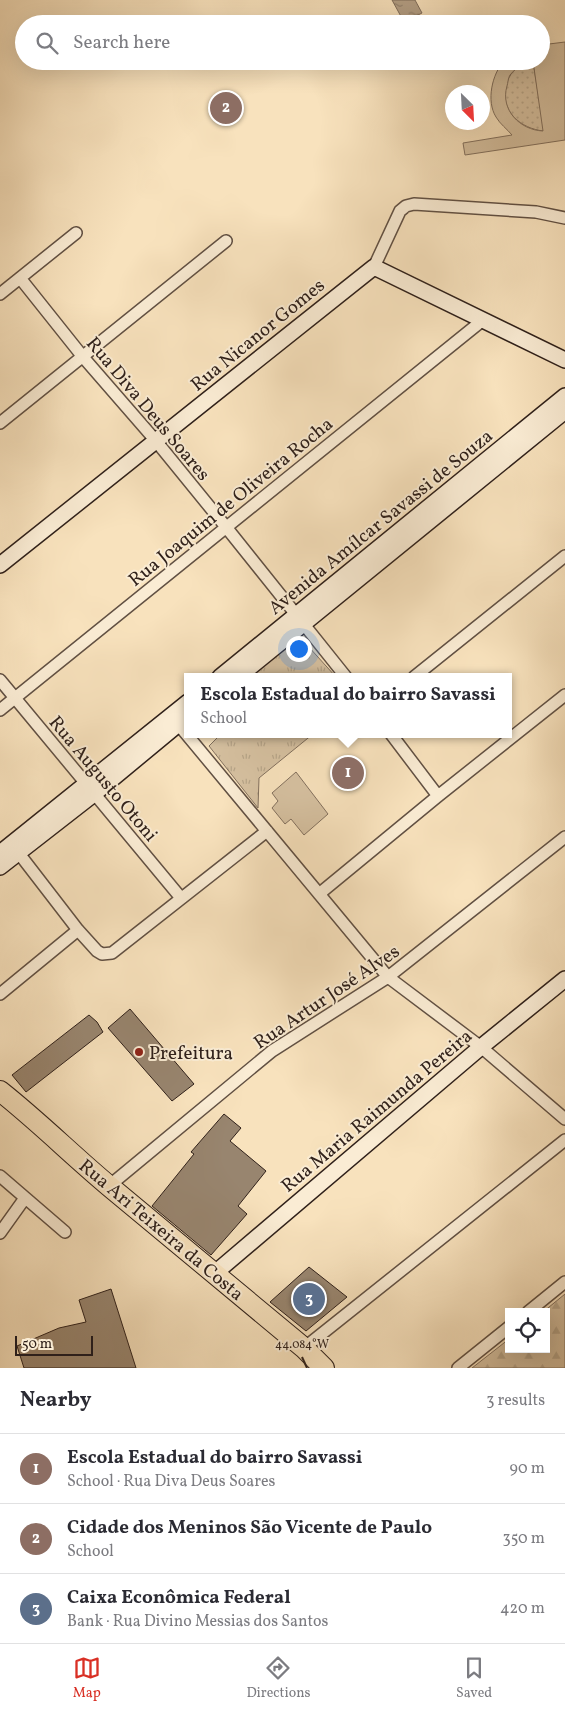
<!DOCTYPE html>
<meta charset="utf-8">
<style>
:root{--surface:#fff;--page:#f2f2f3;--text:#2b2b33;--muted:#7c7c81;--line:#e1e1e2;--accent:#d93025}
body{margin:0;font-family:Vollkorn,serif;background:var(--page);color:var(--text)}
.controls{position:absolute;right:15px;bottom:15px;display:grid;overflow:hidden;border-radius:0px;box-shadow:0 5px 20px #0002}
.controls button{width:45px;height:45px;display:grid;place-items:center;padding:0;border:0;border-bottom:1px solid var(--line);background:var(--surface);color:var(--text);font:25px sans-serif}
.compass{position:absolute;left:445px;top:85px;width:45px;height:45px;border-radius:50%;background:var(--surface);box-shadow:0 5px 20px #0002;rotate:156deg}
.scale{position:absolute;left:15px;bottom:12px;width:78px;box-sizing:border-box;padding-left:5px;border:2px solid #2f201a;border-top:0;font-size:14px;line-height:18px;white-space:nowrap;color:#2f201a;-webkit-text-stroke:4px #faecd4;paint-order:stroke}
.you{position:absolute;left:298px;top:648px;width:18px;height:18px;margin:-12px;border:4px solid #fff;border-radius:50%;background:#1a73e8;box-shadow:0 0 0 8px #1a73e833}
.badge{display:grid;place-items:center;width:32px;height:32px;border-radius:50%;background:var(--accent);color:#fff;font-size:16px;font-weight:700}
.pin{position:absolute;translate:-50% -50%;border:2px solid #fff;box-shadow:0 1px 5px #0006}
.popup{position:absolute;left:184px;top:673px;width:328px;height:65px;box-sizing:border-box;display:grid;place-content:center;border-radius:0px;background:var(--surface);filter:drop-shadow(0 1px 4px #0005);font-size:16px;white-space:nowrap;color:var(--muted)}
.popup b{font-size:19px;color:var(--text)}
.popup::after{content:'';position:absolute;left:50%;top:100%;margin-left:-10px;border:10px solid transparent;border-top-color:var(--surface)}
.list{margin:0;padding:0;list-style:none}
h2{display:flex;justify-content:space-between;align-items:center;height:65px;margin:0;padding:0 20px;font-size:21px}
h2 small{font-size:16px;font-weight:400;color:var(--muted)}
.list li{display:grid;grid-template-columns:32px 1fr auto;gap:15px;align-items:center;box-sizing:border-box;height:70px;padding:0 20px;border-top:1px solid var(--line)}
.list b{display:block;font-size:19px;white-space:nowrap}
.list p{margin:0;font-size:16px;white-space:nowrap;color:var(--muted)}
.list em{font-size:16px;font-style:normal;color:var(--muted)}
.icon{flex:none;width:28px;height:28px;fill:none;stroke:currentColor;stroke-width:2;stroke-linecap:round;stroke-linejoin:round}
.map{position:relative;flex:none;width:565px;height:1368px;overflow:hidden}
.search{position:absolute;background:var(--surface);box-shadow:0 5px 20px #0002;left:15px;right:15px;top:15px;height:55px;display:flex;align-items:center;gap:12px;box-sizing:border-box;padding:0 18px;border-radius:28px;color:var(--muted);font-size:19px}
.sheet{height:275px;background:var(--surface)}
nav{display:flex;justify-content:space-around;align-items:center;box-sizing:border-box;height:70px;border-top:1px solid var(--line);background:var(--surface);font-size:14px;color:var(--muted)}
nav a{display:grid;justify-items:center;gap:2px}
nav .on{color:var(--accent)}
.map>svg:first-child{display:block}
.grass{fill:url(#grass-dots);stroke:#82705e}
.forest{fill:url(#forest-firs);stroke:#82705e}
.park{fill:url(#park-tufts);stroke:#82705e}
.garden{fill:#d6c1a1;stroke:#82705e}
.water{fill:url(#water-ripples);stroke:#7f6d5b}
.building{fill:#98856f;stroke:#2f201a}
.lines{fill:none;stroke-linecap:round;stroke-linejoin:round}
.street-casing{stroke:#615043;stroke-width:14}
.secondary-casing{stroke:#2f201a;stroke-width:18}
.highway-casing{stroke:#2f201a;stroke-width:22}
.street{stroke:#faecd4;stroke-width:11}
.secondary{stroke:#faecd4;stroke-width:15}
.highway{stroke:#f8e2bd;stroke-width:20}
.ticks{fill:none;stroke:#2f201a;stroke-width:2}
.poi-dot{fill:#8f2418;stroke:#faecd4;stroke-width:2}
.labels{text-anchor:middle;stroke-width:4;stroke-linejoin:round;paint-order:stroke}
.street-label{font-size:19px;fill:#2f201a;stroke:#faecd4}
.poi-label{font-size:19px;fill:#2f201a;stroke:#faecd4;text-anchor:start}
.ticks-label{font-size:12px;text-anchor:middle;fill:#2f201a;stroke:#faecd4;stroke-width:4;stroke-linejoin:round;paint-order:stroke}
</style>
<div class="map">
<svg width="565" height="1368" viewBox="0 0 565 1368">
<defs>
<pattern id="grass-dots" width="8" height="8" patternUnits="userSpaceOnUse" patternTransform="scale(1.25)"><rect width="8" height="8" fill="#d6c1a1"/><path d="M2 2h.1M6 6h.1" fill="none" stroke="#b8a68a" stroke-width="1.8" stroke-linecap="round"/></pattern>
<pattern id="forest-firs" width="22" height="20" patternUnits="userSpaceOnUse" patternTransform="scale(1.25)"><rect width="22" height="20" fill="#d6c1a1"/><path d="M5 1l3.5 6h-7zM16 11l3.5 6h-7z" fill="#b8a68a"/></pattern>
<pattern id="park-tufts" width="24" height="20" patternUnits="userSpaceOnUse" patternTransform="scale(1.25)"><rect width="24" height="20" fill="#d6c1a1"/><path d="M3 7l-1-3M5 7V3M7 7l1-3M15 17l-1-3M17 17v-4M19 17l1-3" fill="none" stroke="#b8a68a"/></pattern>
<pattern id="water-ripples" width="26" height="14" patternUnits="userSpaceOnUse" patternTransform="scale(1.25)"><rect width="26" height="14" fill="#b4a086"/><path d="M2 4q2-2 4 0t4 0M15 11q2-2 4 0t4 0" fill="none" stroke="#93826d"/></pattern>
</defs>
<rect width="100%" height="100%" fill="#f8e2bd"/>
<filter id="stains"><feTurbulence type="fractalNoise" baseFrequency=".004" numOctaves="4"/><feColorMatrix values="0 0 0 0 .2 0 0 0 0 .09 0 0 0 0 .02 0 0 0 .5 -.17"/></filter>
<radialGradient id="worn" r=".72"><stop offset=".6" stop-color="#630" stop-opacity="0"/><stop offset="1" stop-color="#630" stop-opacity=".3"/></radialGradient>
<!-- grass -->
<path class="grass" d="M533,61L544,131C521,129 500,111 506,87C507,84 508,78 510,76C512,71 519,66 524,62Z"/>
<!-- forest -->
<path class="forest" d="M565,1294V1368H472L509,1339V1349H546V1312H543Z"/>
<!-- park -->
<path class="park" d="M298,635L336,677H245Z
M221,734H313L259,778L258,808L209,746Z"/>
<!-- garden -->
<path class="garden" d="M565,42V140L465,155L463,143L512,135C507,129 500,124 496,117C486,101 492,74 504,61H525C520,65 514,70 510,75C508,78 508,83 507,86C500,110 520,130 543,131L533,61H541V45Z
M296,772L328,814L304,835L291,819L285,824L272,808L278,801L272,793Z"/>
<!-- water -->
<path class="water" d="M392,0H415L422,13L404,22Z"/>
<!-- building -->
<path class="building" d="M130,1009L194,1084L172,1101L108,1028Z
M89,1015L97,1022L103,1032L26,1092L12,1075Z
M224,1114L241,1128L230,1141L266,1171L238,1206L247,1214L211,1255L152,1206L194,1154L191,1152Z
M309,1267L347,1297L306,1331L270,1302Z
M111,1289L136,1368H24L17,1346L59,1328L86,1322L79,1300Z"/>
<g class="lines">
<defs>
<path id="street" d="M374,267L400,211L406,206L414,204L536,212L565,218
M20,278L83,357L156,441L226,527L346,677
M0,294L76,233
M0,423L226,241
M414,677L565,556
M0,680L181,898
M0,710L483,320
M173,718L388,977L481,1047L565,1119
M391,734L438,796
M14,847L78,930L97,951L102,954L112,953L267,831
M319,894L438,796L565,695
M0,994L78,930
M0,1176L65,1232
M109,1186L272,1051L388,977L565,837
M0,1233L25,1198
M528,1312L565,1282
M304,1348L565,1140
M458,1368L509,1327"/>
<path id="secondary" d="M0,565L374,267L565,360
M220,677L565,396
M238,677L565,411
M0,853L188,702
M0,867L95,793L188,716
M215,1273L481,1047L565,979"/>
<path id="highway" d="M0,1091C38,1121 72,1155 109,1186C174,1240 239,1294 304,1348L324,1368"/>
</defs>
<!-- street casing -->
<use href="#street" class="street-casing"/>
<!-- secondary casing -->
<use href="#secondary" class="secondary-casing"/>
<!-- highway casing -->
<use href="#highway" class="highway-casing"/>
<!-- street -->
<use href="#street" class="street"/>
<!-- secondary -->
<use href="#secondary" class="secondary"/>
<!-- highway -->
<use href="#highway" class="highway"/>
</g>
<!-- ticks -->
<path class="ticks" d="M302,1357L307,1368"/>
<!-- markers -->
<circle class="poi-dot" cx="139" cy="1052" r="5"/>
<g class="labels">
<!-- street labels -->
<g class="street-label">
<text transform="translate(257 334) rotate(-39)" y="7">Rua Nicanor Gomes</text>
<text transform="translate(149 408) rotate(50)" y="7">Rua Diva Deus Soares</text>
<text transform="translate(230 501) rotate(-39)" y="7">Rua Joaquim de Oliveira Rocha</text>
<text transform="translate(380 521) rotate(-39)" y="7">Avenida Amílcar Savassi de Souza</text>
<text transform="translate(104 778) rotate(50)" y="7">Rua Augusto Otoni</text>
<text transform="translate(326 996) rotate(-34)" y="7">Rua Artur José Alves</text>
<text transform="translate(376 1110) rotate(-40)" y="7">Rua Maria Raimunda Pereira</text>
<text transform="translate(162 1229) rotate(40)" y="7">Rua Ari Teixeira da Costa</text>
</g>
<!-- poi labels -->
<g class="poi-label">
<text x="149" y="1059">Prefeitura</text>
</g>
</g>
<g class="ticks-label">
<text x="302" y="1348">44.084°W</text>
</g>
<rect width="100%" height="100%" filter="url(#stains)"/>
<rect width="100%" height="100%" fill="url(#worn)"/>
</svg>
<div class="controls">
<button><svg class="icon" aria-label="locate" viewBox="0 0 24 24"><circle cx="12" cy="12" r="6"/><path d="M12 2v4M12 18v4M2 12h4M18 12h4"/></svg></button>
</div>
<svg class="compass" viewBox="-18 -18 36 36"><path d="M0-13l5 13h-10z" fill="#e53935"/><path d="M0 13l5-13h-10z" fill="#7c7c81"/></svg>
<div class="scale">50 m</div>
<div class="you"></div>
<div class="pin badge" style="left:348px;top:773px;background:#8d6e63">1</div>
<div class="popup"><b>Escola Estadual do bairro Savassi</b>School</div>
<div class="pin badge" style="left:226px;top:108px;background:#8d6e63">2</div>
<div class="pin badge" style="left:309px;top:1299px;background:#5c6f8a">3</div>
<div class="search"><svg class="icon" aria-label="search" viewBox="0 0 24 24"><circle cx="10" cy="10" r="6"/><path d="M15 15l6 6"/></svg>Search here</div>
</div>
<section class="sheet">
<h2>Nearby<small>3 results</small></h2>
<ul class="list">
<li><span class="badge" style="background:#8d6e63">1</span><div><b>Escola Estadual do bairro Savassi</b><p>School · Rua Diva Deus Soares</p></div><em>90 m</em></li>
<li><span class="badge" style="background:#8d6e63">2</span><div><b>Cidade dos Meninos São Vicente de Paulo</b><p>School</p></div><em>350 m</em></li>
<li><span class="badge" style="background:#5c6f8a">3</span><div><b>Caixa Econômica Federal</b><p>Bank · Rua Divino Messias dos Santos</p></div><em>420 m</em></li>
</ul>
</section>
<nav>
<a class="on"><svg class="icon" aria-label="map" viewBox="0 0 24 24"><path d="M3 6l6-2 6 2 6-2v14l-6 2-6-2-6 2zM9 4v14M15 6v14"/></svg>Map</a>
<a><svg class="icon" aria-label="directions" viewBox="0 0 24 24"><path d="M12 3l9 9-9 9-9-9zM9 14v-3h6M13 9l2 2-2 2"/></svg>Directions</a>
<a><svg class="icon" aria-label="saved" viewBox="0 0 24 24"><path d="M7 4h10v16l-5-4-5 4z"/></svg>Saved</a>
</nav>
